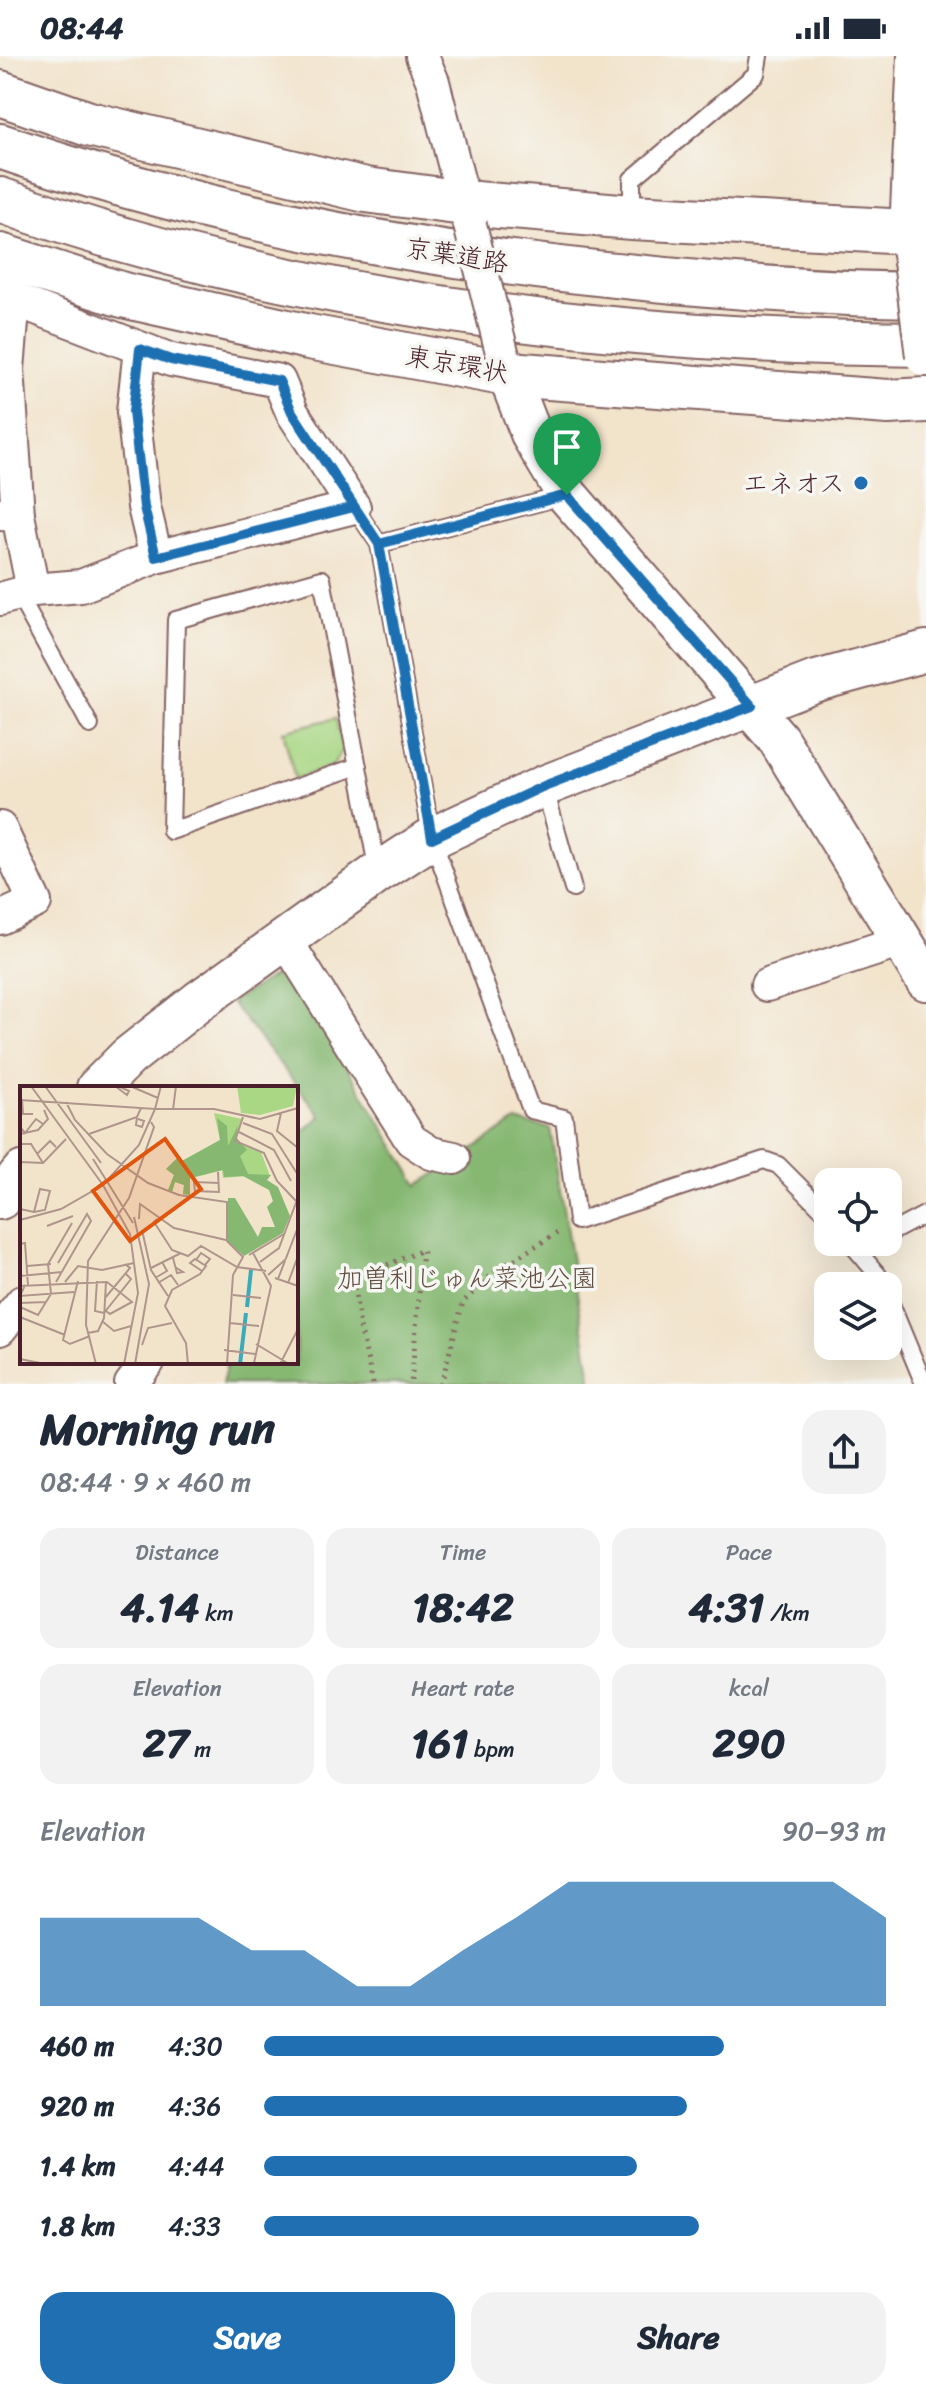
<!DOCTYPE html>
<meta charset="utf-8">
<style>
body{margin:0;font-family:Sriracha,"Klee One",sans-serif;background:#f2f2f3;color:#1f2937;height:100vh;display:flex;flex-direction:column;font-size:30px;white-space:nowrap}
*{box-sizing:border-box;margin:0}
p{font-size:26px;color:#747a83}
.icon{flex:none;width:44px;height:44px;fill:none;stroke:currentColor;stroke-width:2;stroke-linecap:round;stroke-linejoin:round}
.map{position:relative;height:1328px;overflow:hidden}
.sheet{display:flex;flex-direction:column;background:#fff;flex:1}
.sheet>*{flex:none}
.controls{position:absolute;left:814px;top:1112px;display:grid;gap:16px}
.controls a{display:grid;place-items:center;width:88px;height:88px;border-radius:16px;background:#fff;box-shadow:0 8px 32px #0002;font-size:40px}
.pin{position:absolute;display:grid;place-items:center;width:68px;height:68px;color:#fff;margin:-82px -34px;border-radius:50% 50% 50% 0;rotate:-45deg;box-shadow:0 0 8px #0007}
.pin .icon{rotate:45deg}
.round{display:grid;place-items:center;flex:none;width:84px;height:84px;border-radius:24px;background:#f2f2f3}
.headline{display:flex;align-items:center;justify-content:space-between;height:136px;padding:0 40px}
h1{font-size:44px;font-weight:800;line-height:60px}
.stats{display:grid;grid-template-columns:repeat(3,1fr);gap:12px;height:136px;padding:8px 40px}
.stats div{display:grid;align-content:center;border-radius:20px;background:#f2f2f3;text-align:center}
.stats b{font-size:40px;font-weight:800}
.stats small{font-size:22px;font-weight:400}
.stats p{font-size:22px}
.chart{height:224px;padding:16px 40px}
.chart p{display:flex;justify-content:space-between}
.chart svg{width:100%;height:144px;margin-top:8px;fill:#1f6fb2;opacity:.7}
.primary-button{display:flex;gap:16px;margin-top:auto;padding:16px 40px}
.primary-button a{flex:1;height:92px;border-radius:24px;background:#1f6fb2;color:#fff;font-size:32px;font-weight:800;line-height:92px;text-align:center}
.primary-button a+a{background:#f2f2f3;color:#1f2937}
ul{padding:0 40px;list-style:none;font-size:26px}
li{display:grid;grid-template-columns:128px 96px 1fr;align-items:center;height:60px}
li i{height:20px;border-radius:10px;background:#1f6fb2}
.status{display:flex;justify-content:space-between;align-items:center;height:56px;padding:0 40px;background:#fff;direction:ltr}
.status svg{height:22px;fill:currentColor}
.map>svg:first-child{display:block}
.green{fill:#a9d784;stroke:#7a7b58;stroke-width:2}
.forest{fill:#86b872;stroke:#686c4e;stroke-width:2}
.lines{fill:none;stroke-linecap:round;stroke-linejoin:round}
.service-casing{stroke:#856463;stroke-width:20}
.minor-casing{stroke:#856463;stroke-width:36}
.tertiary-casing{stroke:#856463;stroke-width:44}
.trunk-casing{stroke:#856463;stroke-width:48}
.motorway-casing{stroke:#856463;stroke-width:48}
.path{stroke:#856463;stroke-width:5;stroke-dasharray:2 6;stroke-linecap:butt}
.service{stroke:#fff;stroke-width:16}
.minor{stroke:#fff;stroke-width:32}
.tertiary{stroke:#fff;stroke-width:40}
.trunk{stroke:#fff;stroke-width:44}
.motorway{stroke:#fff;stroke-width:44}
.minor-bridge-casing{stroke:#856463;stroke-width:36;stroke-linecap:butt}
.tertiary-bridge-casing{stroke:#856463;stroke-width:44;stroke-linecap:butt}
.minor-bridge{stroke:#fff;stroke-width:32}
.tertiary-bridge{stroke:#fff;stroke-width:40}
.route-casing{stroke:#fff;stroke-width:16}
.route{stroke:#1f6fb2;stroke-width:10}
.poi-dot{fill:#1f6fb2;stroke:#f6f6f2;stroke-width:3}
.labels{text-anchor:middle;stroke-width:7;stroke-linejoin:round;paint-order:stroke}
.street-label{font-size:26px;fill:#4a1f2b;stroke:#f6f6f2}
.poi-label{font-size:26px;fill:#4a1f2b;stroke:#f6f6f2;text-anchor:end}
.park-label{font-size:26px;fill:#624d41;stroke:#f6f6f2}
.inset-river{fill:none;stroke:#3cabb9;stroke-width:4}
.inset-road{fill:none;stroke:#af958b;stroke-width:2}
.view{fill:#e0560e;fill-opacity:0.15;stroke:#e0560e;stroke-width:4}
.inset-edge{fill:none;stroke:#4a1f2b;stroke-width:4}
</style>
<div class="status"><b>08:44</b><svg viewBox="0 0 49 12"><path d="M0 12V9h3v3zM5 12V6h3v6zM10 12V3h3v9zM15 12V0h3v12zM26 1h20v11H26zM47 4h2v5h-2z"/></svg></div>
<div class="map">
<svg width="926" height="1328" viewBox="0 0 926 1328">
<rect width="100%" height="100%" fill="#f6f6f2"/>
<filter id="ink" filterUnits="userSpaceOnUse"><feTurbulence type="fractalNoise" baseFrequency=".0125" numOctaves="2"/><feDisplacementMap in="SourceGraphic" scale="16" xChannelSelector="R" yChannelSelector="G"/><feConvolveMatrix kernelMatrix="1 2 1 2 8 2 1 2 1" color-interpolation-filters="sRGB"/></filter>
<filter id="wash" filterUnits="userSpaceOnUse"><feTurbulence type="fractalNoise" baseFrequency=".006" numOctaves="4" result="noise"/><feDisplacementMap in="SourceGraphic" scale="32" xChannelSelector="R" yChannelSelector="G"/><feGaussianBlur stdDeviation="1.8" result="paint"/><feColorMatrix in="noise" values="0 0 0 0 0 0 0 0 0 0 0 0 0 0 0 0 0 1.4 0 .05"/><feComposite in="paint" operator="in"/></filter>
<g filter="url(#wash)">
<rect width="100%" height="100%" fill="#f2e3cb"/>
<path class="green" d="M336,662L342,693L333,710L295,723L283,675Z"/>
<path class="forest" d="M287,912L418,1129L516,1065L550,1072L592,1328H222L227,1306H296V1082L321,1060L231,946Z"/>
</g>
<g filter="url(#ink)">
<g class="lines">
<g class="service-casing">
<g id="service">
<path d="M632,161V123L756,18L759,0"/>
<path d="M354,451L379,488L432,782L531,1054L564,1062L577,1165L764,1104L778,1109L828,1159"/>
<path d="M379,488L567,439"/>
<path d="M19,540L90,669"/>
<path d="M358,710L171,775L176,564L322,523L378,816"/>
<path d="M544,730L573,833"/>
<path d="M888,1178L926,1158"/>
<path d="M850,1186L878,1219L883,1230"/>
<path d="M888,1241L924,1328"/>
</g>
</g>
<g class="minor-casing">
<g id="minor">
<path d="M422,0L433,26L469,166"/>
<path d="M0,238L171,304L279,325L292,356L354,451L156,501L81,530L33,534L0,543"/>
<path d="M14,243L8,313L18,459"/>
<path d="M140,293L133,356L144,451L156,501"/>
<path d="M0,458L18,459L33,534"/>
<path d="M0,772L35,846L0,862"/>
<path d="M285,883L411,1084L431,1097L454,1102"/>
<path d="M767,929L902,885"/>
<path d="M0,1273L22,1246"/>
<path d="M131,1328L148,1306"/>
</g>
</g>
<g class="tertiary-casing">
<g id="tertiary">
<path d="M914,205L910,177L918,0"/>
<path d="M508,318L532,380L567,439L778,683L926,924"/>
<path d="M97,1032L128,1001L199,945L378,817L432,782L544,730L813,626L926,595"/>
<path d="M0,1143L22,1116"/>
</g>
</g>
<g class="trunk-casing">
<g id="trunk">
<path d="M0,37L89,68L366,134L464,147L632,161L926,177"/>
<path d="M0,200L123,239L309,281L508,318L888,346L926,344"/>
</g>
</g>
<g class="motorway-casing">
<g id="motorway">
<path d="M0,90C205,161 419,200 635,221C732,231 829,238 926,239"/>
<path d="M0,144C294,249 615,286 926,288"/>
</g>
</g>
<g class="path">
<path d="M373,1328L360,1271L353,1223L423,1194L411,1328"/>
<path d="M441,1328L463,1246L498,1213L559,1176"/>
</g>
<use href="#service" class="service"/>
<use href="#minor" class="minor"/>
<use href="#tertiary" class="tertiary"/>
<use href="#trunk" class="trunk"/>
<use href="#motorway" class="motorway"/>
<g class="minor-bridge-casing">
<path id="minor-bridge" d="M470,169L503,300"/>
</g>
<g class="tertiary-bridge-casing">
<path id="tertiary-bridge" d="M914,205L926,300"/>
</g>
<use href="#minor-bridge" class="minor-bridge"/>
<use href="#tertiary-bridge" class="tertiary-bridge"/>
</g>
</g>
<g class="lines" filter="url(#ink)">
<g class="route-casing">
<path id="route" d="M567,439L379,488L354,451L156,501L144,451L133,356L140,293L171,304L279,325L292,356L379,488L432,782L544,730L752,650L567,439"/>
</g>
<use href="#route" class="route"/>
</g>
<circle class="poi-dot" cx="861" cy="427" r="8"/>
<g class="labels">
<g class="street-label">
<text transform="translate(457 199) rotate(9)" y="9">京葉道路</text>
<text transform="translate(457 308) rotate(10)" y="9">東京環状</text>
</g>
<g class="poi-label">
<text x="845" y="436">エネオス</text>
</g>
<g class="park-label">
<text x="467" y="1231">加曽利じゅん菜池公園</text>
</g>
</g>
<g transform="translate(20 1030)">
<rect width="278" height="278" fill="#f2e3cb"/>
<path d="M217,0H277L273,20L240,29L221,27ZM194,27L222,33L215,56L241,66L250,90L241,98L227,90L203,92L202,84L169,93L170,109L163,108L164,99L155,96L152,106L148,104L154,89L146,83L159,71L162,75L200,54Z" fill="#a9d784"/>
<path d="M197,32L207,40L208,60L218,39L216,51L227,64L220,70L228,88L251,89L247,94L258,101L270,130L263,147L224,170L208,156V112H215L238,151L242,141H255L247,121L253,115L249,104L223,90L204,91L203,84L170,92V109L163,108L164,99L155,96L152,106L148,104L154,89L146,83L159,70L162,75L200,54Z" fill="#86b872"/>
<path class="inset-river" d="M227,221L231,184M220,278L226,227"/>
<path class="inset-road" d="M11,0L83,99L110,148L118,207L104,278M25,0L81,77M95,0L107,9L109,5L98,0M110,0L138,12M2,13L3,28H13M0,14L135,23L141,0M46,16L55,34L87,68L128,97L159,109L207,116V155L223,171L213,189L207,278M153,24L156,0M261,27L257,45L278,62M117,31L116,39L122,41L124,35L118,33M223,31L215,55L244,67L257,95L277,116M223,37L252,48L278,89M0,41L5,47L16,33L23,38M219,46L254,64L271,95M0,48L18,44L28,33L24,24M69,48L117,31L121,22M0,58H11L23,77M17,68L30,55L36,61M73,73L113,137M0,76L23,77L46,53M198,86L199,106L175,105L174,96L199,97M0,123L14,126L25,124L30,105L20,103L14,126M114,131L129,198L115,278M119,133L120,118L154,142L206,154M137,133L134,136L152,164L168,170L181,160L217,181L246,185M0,134L41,123L83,99L119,59L135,23H194L240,33L278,22M27,140L53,130M122,144L131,184L148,210M0,158L5,157L8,199M233,167L251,200L234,277M229,169L264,148M153,172L157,187L163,186L155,181M176,174L181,167L190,173L185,179M240,176L259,162L277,114M7,180L31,178M131,182L161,167M248,189L266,173M0,190L42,186M135,192L147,185L142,176M255,192L278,200M258,193L278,141M58,195L43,254L50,258L70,250M77,195L75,225L84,227M36,196L71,135L67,128L38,177M45,196L58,180L82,184L114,177M138,197L151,189L158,199M268,197L278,170M5,199L0,210L54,206M0,200L87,196L112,216L90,228L86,225M213,209L241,212M85,212L110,182L105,178M0,217L26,216M0,221L18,229L26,216L31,208L28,178L52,137M84,227L111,193L105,187M0,231L45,249M82,235L94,245L111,240M210,237L239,240M68,247L78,245L84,232L86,196M236,258L269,278M122,259L128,242L152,237M204,264L235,268M0,273L25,278M76,278L66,239L68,175L109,112L134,41L131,36M168,278L166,257L145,220L152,204L180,188L186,180L175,173L170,177L182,185M260,278L278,243"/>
<path class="view" d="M145,53L181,103L110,155L73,105Z"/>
<rect width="278" height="278" class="inset-edge"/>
</g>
</svg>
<div class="controls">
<a><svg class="icon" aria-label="locate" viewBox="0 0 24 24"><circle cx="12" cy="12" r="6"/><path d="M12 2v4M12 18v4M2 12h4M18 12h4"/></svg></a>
<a><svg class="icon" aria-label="layers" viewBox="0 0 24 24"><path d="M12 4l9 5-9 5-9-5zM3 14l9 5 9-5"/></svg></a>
</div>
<div class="pin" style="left:567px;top:439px;background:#1e9e55"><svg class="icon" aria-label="arrive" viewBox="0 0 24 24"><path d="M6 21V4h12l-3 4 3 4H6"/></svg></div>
</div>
<section class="sheet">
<div class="headline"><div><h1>Morning run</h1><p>08:44 · 9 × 460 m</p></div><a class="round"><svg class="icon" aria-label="share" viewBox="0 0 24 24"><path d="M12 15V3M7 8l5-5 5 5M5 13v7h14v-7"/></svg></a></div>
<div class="stats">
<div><p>Distance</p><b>4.14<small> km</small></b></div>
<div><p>Time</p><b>18:42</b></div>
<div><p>Pace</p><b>4:31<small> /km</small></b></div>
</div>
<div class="stats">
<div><p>Elevation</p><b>27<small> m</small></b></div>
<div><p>Heart rate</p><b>161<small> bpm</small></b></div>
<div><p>kcal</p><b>290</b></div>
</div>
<div class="chart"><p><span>Elevation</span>90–93 m</p>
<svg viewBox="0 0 160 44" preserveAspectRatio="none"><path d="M0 44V17L10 17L20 17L30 17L40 27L50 27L60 38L70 38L80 27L90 17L100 6L110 6L120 6L130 6L140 6L150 6L160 17V44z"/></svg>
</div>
<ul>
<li><b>460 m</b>4:30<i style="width:74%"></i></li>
<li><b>920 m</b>4:36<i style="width:68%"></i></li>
<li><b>1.4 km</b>4:44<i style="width:60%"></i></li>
<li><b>1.8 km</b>4:33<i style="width:70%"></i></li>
</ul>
<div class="primary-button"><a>Save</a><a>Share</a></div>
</section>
